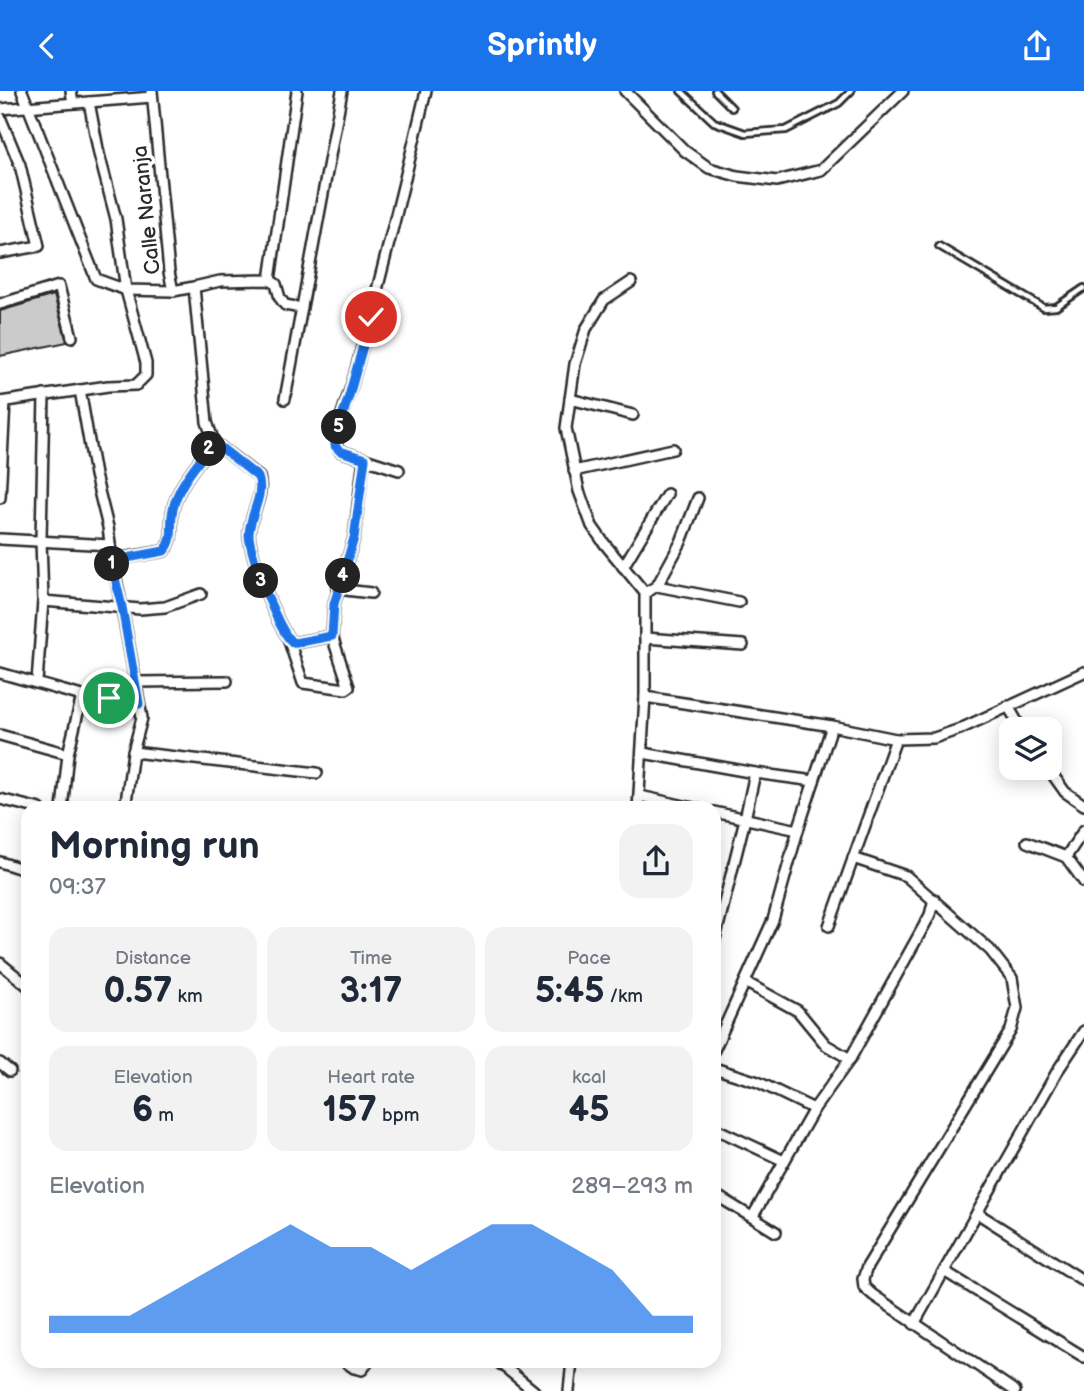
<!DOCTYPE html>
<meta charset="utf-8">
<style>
body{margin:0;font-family:"Balsamiq Sans",sans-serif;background:#f2f2f3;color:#1f2937;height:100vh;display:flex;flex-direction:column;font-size:26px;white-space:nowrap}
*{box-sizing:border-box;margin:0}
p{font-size:23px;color:#747a83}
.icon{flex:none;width:38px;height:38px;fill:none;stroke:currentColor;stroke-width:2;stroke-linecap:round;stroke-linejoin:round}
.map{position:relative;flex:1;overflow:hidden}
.details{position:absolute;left:21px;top:710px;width:700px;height:567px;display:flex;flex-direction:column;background:#fff;border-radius:21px;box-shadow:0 4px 18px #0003}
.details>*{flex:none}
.buttons{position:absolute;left:999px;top:626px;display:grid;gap:14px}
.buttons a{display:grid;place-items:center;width:63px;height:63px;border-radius:14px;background:#fff;box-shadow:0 4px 18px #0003;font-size:35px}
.pin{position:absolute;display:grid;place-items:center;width:60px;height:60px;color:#fff;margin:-30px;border:4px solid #fff;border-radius:50%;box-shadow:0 2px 7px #0007}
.km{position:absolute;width:35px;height:35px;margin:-18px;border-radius:50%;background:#222;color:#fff;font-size:19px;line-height:35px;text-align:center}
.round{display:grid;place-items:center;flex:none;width:74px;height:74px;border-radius:21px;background:#f2f2f3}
.head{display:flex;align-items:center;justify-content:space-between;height:119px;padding:0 28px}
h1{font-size:38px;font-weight:600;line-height:52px}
.figures{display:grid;grid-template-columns:repeat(3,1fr);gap:10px;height:119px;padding:7px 28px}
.figures div{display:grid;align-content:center;border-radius:18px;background:#f2f2f3;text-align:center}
.figures b{font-size:35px;font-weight:600}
.figures small{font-size:19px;font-weight:400}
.figures p{font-size:19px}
.chart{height:196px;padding:14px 28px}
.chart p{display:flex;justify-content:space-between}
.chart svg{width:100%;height:126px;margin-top:7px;fill:#1a73e8;opacity:.7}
header{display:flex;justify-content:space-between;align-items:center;height:91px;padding:0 28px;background:#1a73e8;color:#fff;font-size:32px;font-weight:600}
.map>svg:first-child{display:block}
.building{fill:#cbcbcb;stroke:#2b2b2b;stroke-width:2}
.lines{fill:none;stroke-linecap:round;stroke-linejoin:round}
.service-casing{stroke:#2b2b2b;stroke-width:10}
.minor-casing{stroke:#2b2b2b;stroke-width:14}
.service{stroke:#fff;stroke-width:4.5}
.minor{stroke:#fff;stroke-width:9}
.route-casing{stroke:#fff;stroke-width:14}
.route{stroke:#1a73e8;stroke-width:9}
.labels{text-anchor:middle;stroke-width:7;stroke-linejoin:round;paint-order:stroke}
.street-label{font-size:21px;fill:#2b2b2b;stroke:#fff}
</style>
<header><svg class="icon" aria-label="back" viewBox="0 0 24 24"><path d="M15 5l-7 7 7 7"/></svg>Sprintly<svg class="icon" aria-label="share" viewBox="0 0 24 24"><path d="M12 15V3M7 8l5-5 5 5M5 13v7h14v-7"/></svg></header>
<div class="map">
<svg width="1084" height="1300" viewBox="0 0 1084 1300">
<rect width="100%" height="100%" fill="#fff"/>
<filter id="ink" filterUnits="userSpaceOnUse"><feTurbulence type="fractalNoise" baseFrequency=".0143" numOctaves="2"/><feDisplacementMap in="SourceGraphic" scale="14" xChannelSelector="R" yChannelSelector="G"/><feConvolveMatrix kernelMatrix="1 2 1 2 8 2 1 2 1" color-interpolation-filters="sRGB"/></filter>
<g filter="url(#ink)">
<path class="building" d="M54,204L67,251L0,265V220Z"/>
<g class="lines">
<g class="service-casing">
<g id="service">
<path d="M681,0L714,31L745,42L786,39L839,12L851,0"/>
<path d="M715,0L732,17"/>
<path d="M939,155L1044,217L1056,216L1084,197"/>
</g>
</g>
<g class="minor-casing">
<g id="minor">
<path d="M22,0L96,188L126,199L173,200"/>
<path d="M71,0L73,12"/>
<path d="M152,0L169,181L173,200L194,196L207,331L214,351L259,386C265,405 249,424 249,444C249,460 280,547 294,552L332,545"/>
<path d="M625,0L685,60L709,77L737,85L777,90L821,79L903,0"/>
<path d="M0,18L152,6"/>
<path d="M0,26L20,74L39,155L0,162"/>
<path d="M270,189L297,0"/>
<path d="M631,191L604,209L586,238L575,273L566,337L579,400L592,435L604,452L645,502V606L638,718"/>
<path d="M194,196L220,190L270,189L276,193L280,207L285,214L301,217"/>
<path d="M0,213L59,195L72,246"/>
<path d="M80,299L95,384L108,436L112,469L122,517L142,627L133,661L125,718"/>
<path d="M44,304L41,449L43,510L140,518L165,516L201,503"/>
<path d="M285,308L342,0"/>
<path d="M570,308L633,324"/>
<path d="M0,311L108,295L136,294L146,284V272L126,199L116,128L99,63L89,11"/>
<path d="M399,379L340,360C329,348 349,306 353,290C379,194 403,97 426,0"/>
<path d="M574,380L673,358"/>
<path d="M0,407L5,311"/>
<path d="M0,448L110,454"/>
<path d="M112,469L164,460C176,448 169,433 173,418C178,393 199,371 214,351"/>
<path d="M623,476L667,403"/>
<path d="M657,495L681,451L698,407"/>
<path d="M337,498L371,502"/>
<path d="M645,502L657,495L739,511"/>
<path d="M645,547L743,554"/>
<path d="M289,550L303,592L346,598L349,596L332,545L334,513L354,447L364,368"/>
<path d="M0,582L82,605L109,607L139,613"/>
<path d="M37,591L43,510"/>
<path d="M135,591L227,590"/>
<path d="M645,606L832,635L896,648L934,647L960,638L1084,581"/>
<path d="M1008,615L1022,639"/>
<path d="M0,644L68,663"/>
<path d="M133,661L317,682"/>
<path d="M643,662L755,682L814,690"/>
<path d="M1048,677L1065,701L1084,714"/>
<path d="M640,705L698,718"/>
<path d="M0,708L40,718"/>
<path d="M62,718L68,663L82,605"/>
<path d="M714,721L798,739"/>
<path d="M1027,751L1066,766L1084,791"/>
<path d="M1066,766L1084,739"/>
<path d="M853,767L906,785L990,859L1012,887L1017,917L1011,939L867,1176L863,1188L864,1196L873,1204L1015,1300"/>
<path d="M0,771L28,780"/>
<path d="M829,835L896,648"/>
<path d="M714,852L745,728L755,682"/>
<path d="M0,872L28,895"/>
<path d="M745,891L798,920L826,954L850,968"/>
<path d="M714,959L773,829L798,739L832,635"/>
<path d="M0,972L10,980"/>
<path d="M714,977L758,991L814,1018"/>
<path d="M714,1037L784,1070"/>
<path d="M714,1103L776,1141"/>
<path d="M977,1122L1084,1190"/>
<path d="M753,1125L814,1018L850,968L930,824L934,808"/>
<path d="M944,1180L1084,1266"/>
<path d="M914,1233L1058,979L1084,940"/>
<path d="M344,1270L354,1277L362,1279L369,1270"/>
<path d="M497,1270L534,1300"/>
<path d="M569,1300L572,1270"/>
</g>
</g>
<use href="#service" class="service"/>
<use href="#minor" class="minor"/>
</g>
</g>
<g class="lines" filter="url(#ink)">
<g class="route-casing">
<path id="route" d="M109,607L139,613L122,516L111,470L164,460C176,448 169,433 173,418C178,393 199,371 214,351L258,386C265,405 249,424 249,444C249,460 280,547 294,552L332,545L334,513L354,447L365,368L340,360L335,355V347L349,305L371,226"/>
</g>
<use href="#route" class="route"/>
</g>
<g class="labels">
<g class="street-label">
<text transform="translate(146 119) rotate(-96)" y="7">Calle Naranja</text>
</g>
</g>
</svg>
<div class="buttons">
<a><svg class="icon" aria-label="layers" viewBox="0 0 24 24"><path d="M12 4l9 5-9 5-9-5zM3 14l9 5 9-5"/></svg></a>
</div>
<div class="pin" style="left:109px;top:607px;background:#1e9e55"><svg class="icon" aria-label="arrive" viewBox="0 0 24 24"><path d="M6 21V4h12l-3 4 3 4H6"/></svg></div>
<div class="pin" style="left:371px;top:226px;background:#d93025"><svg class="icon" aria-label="check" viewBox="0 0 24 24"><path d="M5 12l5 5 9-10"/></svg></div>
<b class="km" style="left:112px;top:473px">1</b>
<b class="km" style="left:209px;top:358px">2</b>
<b class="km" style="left:261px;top:490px">3</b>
<b class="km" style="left:343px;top:485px">4</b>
<b class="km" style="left:339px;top:336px">5</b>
<section class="details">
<div class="head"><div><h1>Morning run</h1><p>09:37</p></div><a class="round"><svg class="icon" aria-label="share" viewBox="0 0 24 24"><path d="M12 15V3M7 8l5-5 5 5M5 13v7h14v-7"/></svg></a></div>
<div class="figures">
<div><p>Distance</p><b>0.57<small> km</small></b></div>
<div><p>Time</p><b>3:17</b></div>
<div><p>Pace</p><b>5:45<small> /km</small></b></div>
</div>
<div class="figures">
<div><p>Elevation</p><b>6<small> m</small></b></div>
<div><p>Heart rate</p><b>157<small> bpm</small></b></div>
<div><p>kcal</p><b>45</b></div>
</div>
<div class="chart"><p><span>Elevation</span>289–293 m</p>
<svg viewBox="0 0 160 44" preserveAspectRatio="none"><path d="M0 44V38L10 38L20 38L30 30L40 22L50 14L60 6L70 14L80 14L90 22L100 14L110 6L120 6L130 14L140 22L150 38L160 38V44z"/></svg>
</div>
</section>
</div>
